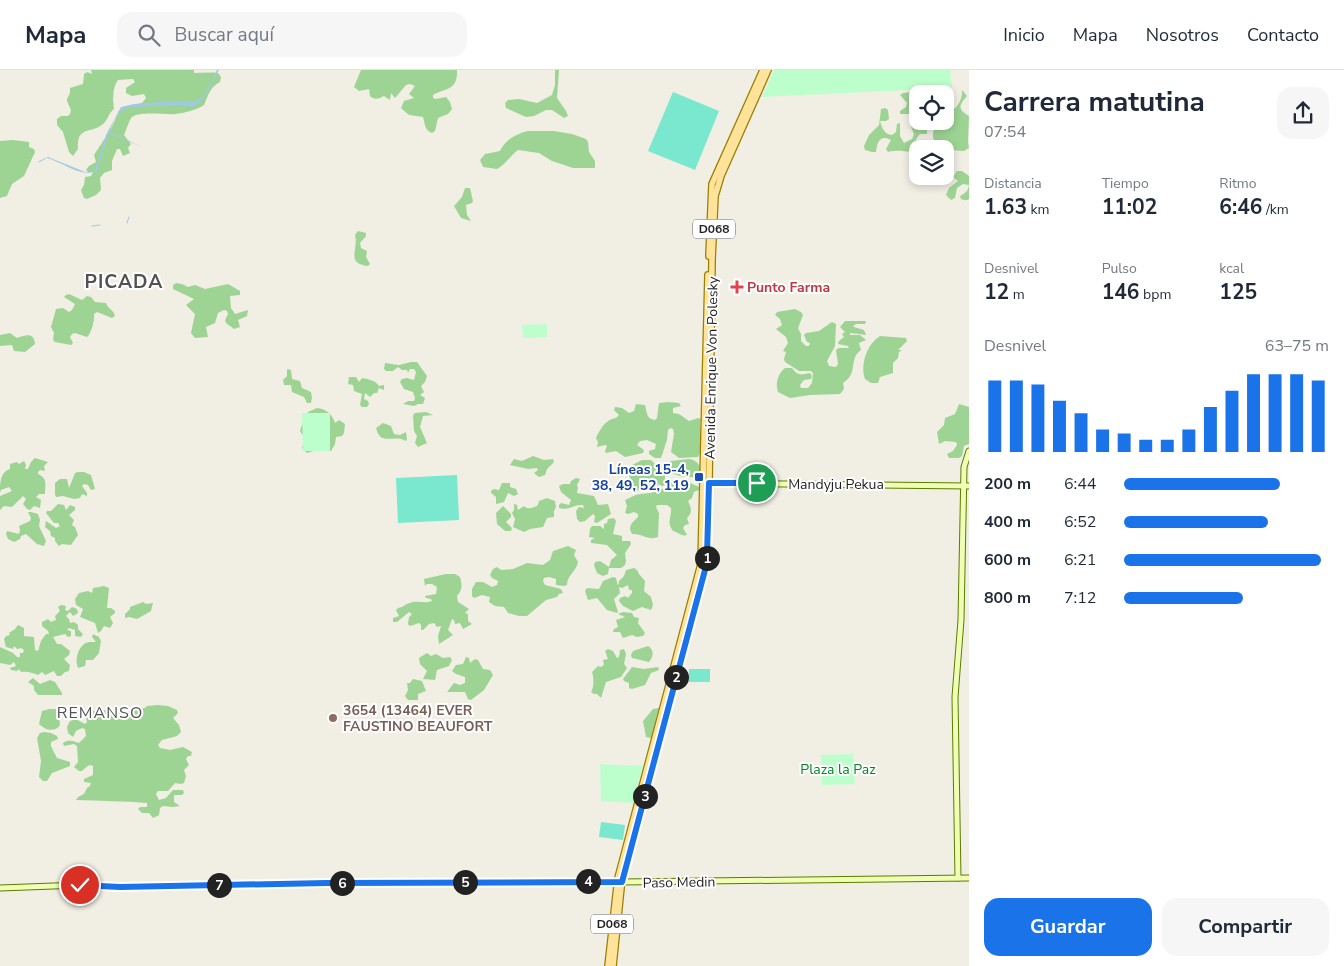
<!DOCTYPE html>
<html lang="es">
<meta charset="utf-8">
<style>
body{margin:0;font-family:"Nunito Sans",sans-serif;background:#f6f6f7;color:#1f2937;height:100vh;display:flex;flex-direction:column;font-size:19px;white-space:nowrap}
*{box-sizing:border-box;margin:0}
p{font-size:16px;color:#747a83}
.icon{flex:none;width:28px;height:28px;fill:none;stroke:currentColor;stroke-width:2;stroke-linecap:round;stroke-linejoin:round}
.map{position:relative;flex:1;overflow:hidden}
.details{display:flex;flex-direction:column;background:#fff;width:375px}
.details>*{flex:none}
.buttons{position:absolute;left:909px;top:15px;display:grid;gap:10px}
.buttons a{display:grid;place-items:center;width:45px;height:45px;border-radius:10px;background:#fff;box-shadow:0 2px 8px #0003;font-size:25px}
.pin{position:absolute;display:grid;place-items:center;width:42px;height:42px;color:#fff;margin:-21px;border:2px solid #fff;border-radius:50%;box-shadow:0 1px 5px #0007}
.km{position:absolute;width:25px;height:25px;margin:-12px;border-radius:50%;background:#222;color:#fff;font-size:14px;line-height:25px;text-align:center}
.round{display:grid;place-items:center;flex:none;width:52px;height:52px;border-radius:15px;background:#f6f6f7}
.overview{display:flex;align-items:center;justify-content:space-between;height:85px;padding:0 15px}
h1{font-size:28px;font-weight:700;line-height:38px}
.figures{display:grid;grid-template-columns:repeat(3,1fr);gap:8px;height:85px;padding:5px 15px}
.figures div{display:grid;align-content:center}
.figures b{font-size:21px;font-weight:700}
.figures small{font-size:14px;font-weight:400}
.figures p{font-size:14px}
.chart{height:140px;padding:10px 15px}
.chart p{display:flex;justify-content:space-between}
.chart svg{width:100%;height:90px;margin-top:5px;stroke:#1a73e8;stroke-width:6}
.cta{display:flex;gap:10px;margin-top:auto;padding:10px 15px}
.cta a{flex:1;height:58px;border-radius:15px;background:#1a73e8;color:#fff;font-size:20px;font-weight:700;line-height:58px;text-align:center}
.cta a+a{background:#f6f6f7;color:#1f2937}
ul{padding:0 15px;list-style:none;font-size:16px}
li{display:grid;grid-template-columns:80px 60px 1fr;align-items:center;height:38px}
li i{height:12px;border-radius:6px;background:#1a73e8}
header{display:flex;align-items:center;gap:30px;box-sizing:border-box;height:70px;padding:0 25px;background:#fff;border-bottom:1px solid #e0e1e3}
header strong{font-size:24px}
nav{display:flex;gap:28px;margin-inline-start:auto;font-size:18px}
.search{width:350px;height:45px;background:#f6f6f7;display:flex;align-items:center;gap:12px;box-sizing:border-box;padding:0 18px;border-radius:15px;color:#747a83;font-size:19px}
main{display:flex;flex:1;min-height:0}
.map>svg:first-child{display:block}
.forest{fill:#9dd494}
.park{fill:#bdffcc}
.pitch{fill:#7ae8cf}
.water{fill:#a0c9e3}
.lines{fill:none;stroke-linecap:round;stroke-linejoin:round}
.stream{stroke:#a0c9e3;stroke-width:1}
.secondary-casing{stroke:#5b7c00;stroke-width:7}
.primary-casing{stroke:#9a7f00;stroke-width:8}
.secondary{stroke:#efffb4;stroke-width:5}
.primary{stroke:#ffe39b;stroke-width:5.5}
.route-casing{stroke:#fff;stroke-width:10}
.route{stroke:#1a73e8;stroke-width:6}
.health-dot{fill:#e0444e;stroke:#fff;stroke-width:2}
.transit-dot{fill:#1a4fb4;stroke:#fff;stroke-width:2}
.education-dot{fill:#8d6e63;stroke:#fff;stroke-width:2}
.labels{text-anchor:middle;stroke-width:4;stroke-linejoin:round;paint-order:stroke}
.shield{fill:#fff;stroke:#626262;stroke-width:1}
.shield-label{font-size:12px;font-weight:bold;fill:#1f1f1f}
.health-label{font-size:14px;font-weight:bold;fill:#be3a42;stroke:#fff;text-anchor:start}
.street-label{font-size:14px;fill:#1f1f1f;stroke:#fff}
.transit-label{font-size:14px;font-weight:bold;fill:#164399;stroke:#fff;text-anchor:end}
.education-label{font-size:14px;font-weight:bold;fill:#785e54;stroke:#fff;text-anchor:start}
.park-label{font-size:14px;fill:#008921;stroke:#fff}
.quarter-label{font-size:16px;letter-spacing:1px;fill:#525252;stroke:#fff}
.district-label{font-size:19px;font-weight:bold;letter-spacing:1px;fill:#525252;stroke:#fff}
</style>
<header>
<strong>Mapa</strong>
<div class="search"><svg class="icon" aria-label="search" viewBox="0 0 24 24"><circle cx="10" cy="10" r="6"/><path d="M15 15l6 6"/></svg>Buscar aquí</div>
<nav><a>Inicio</a><a>Mapa</a><a>Nosotros</a><a>Contacto</a></nav>
</header>
<main>
<div class="map">
<svg width="969" height="896" viewBox="0 0 969 896">
<rect width="100%" height="100%" fill="#f1eee4"/>
<g class="forest">
<path d="M91,0H194V3C202,3 209,2 218,3L221,7L220,12C210,17 208,26 204,35C197,40 184,43 175,44C165,45 141,41 132,47C129,50 126,61 124,65L131,74L128,78L130,83L123,86L120,79H117L112,91V100L104,103L100,108L101,120L96,125L87,129L84,128L81,120L84,115L85,107L91,106L93,102H88L86,100L89,96L96,92L94,85L111,59L119,41L125,37L142,33L146,28L144,24L132,26L126,23V18L135,12L133,9L118,10C112,18 113,30 114,39C108,44 109,47 105,52C94,65 76,54 78,79L73,86L69,82L63,62L57,55V49L61,46H68C75,40 67,36 67,29L70,23V18L83,14L84,4L87,2L92,4Z"/>
<path d="M361,0H457C458,21 445,18 433,25V28L436,29L446,27L450,32L452,39L448,44L438,48L435,61L432,63C424,60 425,53 423,47L409,45L401,38L404,31L414,28L409,24L415,16L410,14L406,15L395,28L391,23L390,30L384,26C379,29 374,30 370,26L369,19L359,21L354,17Z"/>
<path d="M555,0H559L557,28L566,41L568,46L564,48L552,40H546L534,46L526,47L506,38L505,33L508,30L519,29L537,33L552,25L555,15Z"/>
<path d="M962,20L967,26C959,35 957,39 969,46L968,72L969,78L964,81C944,80 923,75 938,51H945V45C955,41 963,31 962,20Z"/>
<path d="M911,22L917,24L918,51L915,56L927,60V64H920L916,69L923,79H918L917,81C906,83 901,79 888,82L886,79L891,70C880,64 877,72 876,82H872L865,80L864,76L869,65L879,55L881,39L885,38L888,40L889,49L886,51H880C882,58 884,64 892,65L896,62L897,54L900,53V66L904,73L912,69L914,64L911,57L915,52L913,45L911,44H900V41L906,37L907,33L900,25L903,23Z"/>
<path d="M528,61H554L572,64L586,69L588,72L589,82L595,91V98H573L552,91L539,83L518,80C510,86 506,94 497,99L483,97L480,90L485,84L500,81C506,69 516,64 528,61Z"/>
<path d="M13,70L29,72V77L34,79L35,82L24,106L12,114L7,126L0,128V71Z"/>
<path d="M957,101H962L969,106V129C966,131 964,130 961,129L960,126C965,123 968,122 969,115L963,114L957,118L955,128L951,130L946,125L949,118L958,111L953,107Z"/>
<path d="M465,118H470L473,131L472,133L466,135L467,145L471,151L461,148L454,136L462,127Z"/>
<path d="M358,161L366,163V166L360,173L361,178L367,181L366,187L370,194L368,196C345,194 359,178 355,165Z"/>
<path d="M176,213L182,214L188,217L195,215L205,219L228,214L240,221V225L230,226L231,238L235,244L248,240L247,246L238,250L240,257L234,259L226,253L225,250L228,244L227,241L224,240L218,243L215,253L206,257L208,267L195,268L191,263L195,244L186,235L194,229L173,219V215Z"/>
<path d="M69,224L82,230L87,226L91,227L95,232L106,233C108,239 114,240 115,246L112,248L97,242L94,244C95,250 91,264 87,267L75,263L72,264L70,267L73,273L71,275L55,272L53,270L54,263L51,257L56,239L63,238L69,242L72,240L75,234L64,227L66,225Z"/>
<path d="M795,239L801,242L803,245L798,258L801,264V271L806,276H809L810,273L807,272L804,265L806,263L819,261L832,252L836,254L835,276L827,291L829,296L836,297L838,294L836,280L839,278H849L848,276L838,274L839,271L844,267L842,264L845,262L840,257L845,251H866L865,254H856L853,256L854,257L864,260L866,265L850,263V265H860L866,270L859,273L861,280C848,289 859,303 843,313L844,319L840,324L810,325L790,328L778,322C775,314 778,303 785,298H792C798,306 801,305 810,303L812,306L811,309L804,310L800,315L801,318H808L812,313L813,303L811,301H799L785,292L784,289L786,282L783,281L788,273L786,267L776,259L782,255L780,249L775,245L777,242Z"/>
<path d="M10,263L17,268C24,266 34,261 35,274L25,282L14,281L12,275L0,276V265Z"/>
<path d="M880,266L906,268L907,271L898,280H902L899,282L898,288L893,293V303L880,307L878,313H871L865,309C860,294 867,274 880,266Z"/>
<path d="M411,292H417L427,306L425,312L421,316L424,322L420,325L425,328L423,334H418L414,336L403,334L408,331H414L415,328L413,322L404,319L400,312L402,309L407,308L414,310L416,302L414,299H410L408,303L407,300H402L398,297L393,301H386L384,299L385,293L399,295Z"/>
<path d="M287,299L291,300L292,309L300,311L302,318L311,322L312,328L311,333H307L304,327L292,322L291,315H284L283,310L287,306Z"/>
<path d="M349,307H356L359,312L362,308C368,309 375,310 379,316L384,315V320L379,318L377,323H374L370,327L365,323L364,329L368,331L369,334L367,337H362L360,335L362,324L354,321L353,315L348,314Z"/>
<path d="M668,332L679,333L681,336L673,338V343L679,344L689,351L698,348L701,349L700,355L702,369L700,371L701,381L698,387L679,388L671,382L674,364L673,359L670,358L668,360L667,370L661,388H655L649,384V381L655,379L656,374L647,370L640,371L637,375L644,380L643,383L625,387L616,381L606,383L605,381L607,376L605,375L597,377L598,372L596,368C600,359 606,349 616,348L619,345L614,340L615,337L622,338L629,343L634,341L636,334L645,335C647,342 646,349 655,350L657,348L659,333Z"/>
<path d="M959,334L969,337V374L964,376L962,386L959,388H949L947,384L953,381L957,375L956,372L945,371L939,374L937,362L944,355L945,348L955,344Z"/>
<path d="M317,338C326,339 332,344 335,353L339,350L345,354L344,363L342,366L336,367L335,374L331,381L317,380L307,383L302,378L303,375L306,374V370L300,361L304,348L308,342Z"/>
<path d="M426,342L433,345L423,346L420,357L427,373L418,377L415,373L417,366L414,361L413,345L415,343Z"/>
<path d="M383,353L391,356L394,364L400,365L406,362L407,370L406,371C396,365 384,373 379,365C377,363 377,360 376,358Z"/>
<path d="M533,386L544,390L553,389L554,392L547,399L545,405L539,407L534,403L538,400L537,398L528,399L510,395L514,389L522,391Z"/>
<path d="M35,388L48,392L44,396L45,401L40,400L38,402V404C48,408 45,416 45,424H39L36,427L41,430L40,438L34,436L30,440L27,439L23,434L26,429L23,426L12,437L4,436L0,440V426L12,421L9,417L1,420L0,423C0,414 0,402 10,399V394L17,392L19,394L24,391L26,395L25,399H28L31,392Z"/>
<path d="M689,389C699,390 702,399 701,408L680,406L669,402L667,394L671,391Z"/>
<path d="M642,390H651L657,396L662,393L665,394V415L662,416L658,414L657,419L654,420L646,417L641,418L636,422L627,420V417L630,409L629,403L632,395Z"/>
<path d="M78,402H84L91,405L95,419L91,420L88,415L84,414L82,416L87,423V426L82,424L80,428L74,429L63,426L56,427L55,424V413L60,409H67L69,418L75,403Z"/>
<path d="M576,408L580,409L577,415L578,418L577,423L594,426L598,435L608,434L611,444L597,453L594,452L595,446L593,444L585,451L580,452L577,449L576,441L579,437L584,438L583,435C574,434 568,441 559,438V435L561,433L569,435L571,430L561,422L559,416L563,414H570L571,411Z"/>
<path d="M672,412L683,416L690,413L699,417V420L694,422L692,428L688,431C691,437 693,443 687,448L689,454L685,455L683,458L687,465C682,467 678,462 673,461C666,452 672,447 671,438L667,435H657L656,437L659,443L658,467C648,471 642,463 632,464C627,456 633,452 638,447V444L634,442L628,444L625,443L627,436L625,430C630,428 636,424 641,424C653,423 663,421 672,412Z"/>
<path d="M502,413H510V417L516,419L518,424L514,426L508,423L504,432L496,434V427L491,423V421L494,419L499,420Z"/>
<path d="M547,428L555,431L556,437L554,441V447L547,448L543,457L530,459L524,462L513,457L515,449L512,443L514,440V434L517,435L518,440L524,436C527,440 534,438 538,435L539,431Z"/>
<path d="M58,434L64,435L66,440L70,435L75,437V440L69,445L74,450L72,455L75,457L78,465L71,475L62,474L59,476L55,471V468L51,466L50,461L45,457L46,451L56,458L60,456L58,453H54L46,443L47,441H51Z"/>
<path d="M503,436L511,444V447L506,452L512,458L511,461H505L497,454L496,443Z"/>
<path d="M28,442H31L38,444L40,450L39,456L46,471L44,476L37,474L26,464L21,466L20,469L14,472L8,469L6,464L7,461L19,464L20,460L19,456L30,451L31,448Z"/>
<path d="M614,448L616,451L613,464L622,466V471H630L631,474L625,483L626,491L625,495L621,498H609L608,504L603,506L597,503L594,495L595,492L600,491L609,497L611,490L617,485L607,475L591,473V470L595,468L589,467L590,459L592,456H600L604,459V454L607,453L608,449Z"/>
<path d="M568,476L576,480L574,485L578,492C576,502 567,505 567,515L564,516L556,515V509L549,507L544,508L543,511L545,515L561,519L563,523L559,524L557,527L546,530L527,546H519L508,543L504,537L495,536L489,532L490,527L482,525L474,528L472,526V519L476,512H483L492,517L497,515L498,511L492,508L490,505L493,499L497,497L501,500L513,499L527,493L543,495L550,490L553,481Z"/>
<path d="M634,498L637,500L639,504L645,511L644,521L651,527L653,535L651,540L642,537L633,541L623,536L619,531L620,528L625,526L628,528L632,523V520H629L628,515L622,518L619,517L620,523L614,529L618,542L617,543L607,540L597,528L588,530L585,521L587,518L599,519L603,511L613,507L616,508L618,516L619,511L624,506L626,500Z"/>
<path d="M446,504H455L460,507C462,515 463,519 457,526L458,532L469,539L465,543L468,544V551L472,554L463,559L460,553L455,554L454,550L452,549L448,560L453,565L439,574L438,566L441,556L437,557L434,553L429,554L423,560H421V555L419,553L410,556L408,554L409,547L412,544L409,542L397,552H393V548L399,546L396,540L398,538C404,537 405,534 410,533C418,530 424,534 432,531L431,529L426,528L425,526L436,524L437,517L432,514H427L425,516L424,509Z"/>
<path d="M104,516L109,518L107,538H111L115,541V543L110,547L113,553L110,558L104,556L101,561L98,563L95,553L80,547L83,539L76,535L75,529L79,523L88,521L92,523L93,518Z"/>
<path d="M143,532L146,534L153,533L151,541L137,549L129,547L125,548V544L130,539V537Z"/>
<path d="M61,535L66,536L65,540L68,541L72,537L77,539L78,543L73,546L70,542L66,546L69,549L70,553L74,552L78,555V559L83,564L81,567L75,566V560L69,558L67,560L71,561V566L68,567L65,564L53,567L57,574H61L70,581L69,585L64,589L70,595L69,601L65,602L61,606H57L54,601L45,605L42,602L38,605C34,603 25,601 21,602L19,599L17,601L11,600L10,598L16,596L14,592L10,595L0,593V577L13,583L17,587H20V583H23L24,580L21,578L17,579L14,576L13,579L6,577L4,569L6,566L10,565L9,563L15,559L18,555L24,558V566L34,567L35,580L38,581L41,571L46,564H49L48,561L42,556V552L48,549L51,552L56,550L55,546L60,541L58,537Z"/>
<path d="M623,542L632,543L634,547L639,548L638,553L645,563L643,566L637,567L632,565L623,568L620,562H613L614,559L618,557L616,550L625,547L618,544Z"/>
<path d="M93,564L99,567L101,571L99,583L93,590H86L85,596L78,598C75,591 77,580 83,575C86,571 92,572 96,572L92,567Z"/>
<path d="M648,576C654,580 654,586 649,592L632,588L631,585L633,581Z"/>
<path d="M608,579L613,581L617,588L619,587L620,580L624,579L626,584L624,594L627,598L621,607L606,612L601,628L597,624H594L591,622C594,618 594,607 592,602L598,596L601,597L604,595L603,590L608,589L605,581Z"/>
<path d="M427,583L431,586L436,584L443,588L450,587L452,590L449,596L437,600L435,610L423,609L427,601L420,594L419,588Z"/>
<path d="M466,587L469,588L470,593L475,589L478,590L483,599L490,600L493,605L484,620L471,630L468,629L465,622H447L454,613L460,615L465,613V607L456,604L452,601L456,595L463,594Z"/>
<path d="M632,597L644,599L658,597L659,600L651,603L645,615L632,619L629,618V613L624,611L623,609Z"/>
<path d="M33,608L40,614L50,610L55,612L62,623V625H38L34,620V616L28,612Z"/>
<path d="M413,609L422,611L426,621L418,624V630H408L405,626L408,620L407,613H410Z"/>
<path d="M158,635L168,636L177,640L178,643L173,648L179,655L181,662L177,666L162,670L158,675L160,678L170,680L183,677L192,682L191,686H188L186,689L189,695L184,700L186,706L184,713L181,714L175,713L168,721H158L156,724L159,730L166,728L173,720H183L184,723L182,725H174V732L180,736L173,737L163,736L160,738L159,745L153,748L149,743H142L138,739L140,737H147V733C124,731 100,731 76,730L78,727L84,724L87,718L90,716L91,713L84,712V709L93,705V696C88,694 87,697 82,701H79L74,697L78,692L77,676L74,674L64,676L63,673C68,669 74,671 79,673L86,666L85,659L82,658L76,661L73,667L68,663L67,657L70,651L76,649L85,654L87,652L86,648L76,646L71,641L73,638L76,637L90,641L145,638L147,636Z"/>
<path d="M659,638L656,648L655,664L651,668L646,667L643,651L653,639Z"/>
<path d="M49,639H66L68,642L59,645L60,655C55,663 45,660 39,654L42,641Z"/>
<path d="M44,662L51,663L57,666L58,669L51,672V676L57,688L70,692V696L52,703L47,711H43L39,707L41,691L37,668L40,663Z"/>
</g>
<g class="park">
<path d="M774,0H950L952,18L762,27Z"/>
<path d="M547,254V267L523,268L522,255Z"/>
<path d="M302,343H330V381H303Z"/>
<path d="M853,684L855,714L822,715L821,685Z"/>
<path d="M600,694L643,696L633,733L601,731Z"/>
</g>
<g class="pitch">
<path d="M673,22L719,41L695,100L648,81Z"/>
<path d="M457,405L459,450L398,453L396,408Z"/>
<rect x="689" y="599" width="21" height="13"/>
<path d="M601,752L625,755L623,770L599,767Z"/>
</g>
<path class="water" d="M217,0H219C210,14 207,28 193,37L182,35L132,37C119,38 113,51 110,62L144,78L109,63L97,101C81,108 62,92 47,88L38,93L20,132L39,91L48,87L85,102L94,101L98,93L106,65L121,37L134,34L177,31L195,32L204,25Z"/>
<g class="lines">
<g class="stream">
<path d="M127,153L129,147"/>
<path d="M92,156L100,155"/>
</g>
<g class="secondary-casing">
<g id="secondary">
<path d="M707,413L969,416"/>
<path d="M958,808L955,627L961,550L964,397L969,381"/>
<path d="M0,818L80,815L120,817L327,813L622,812L969,808"/>
</g>
</g>
<g class="primary-casing">
<g id="primary">
<path d="M709,186L712,114L763,0"/>
<path d="M608,896L618,808L701,494L708,205"/>
<path d="M613,896L622,808L706,494L709,413L712,190L715,126L721,106L768,0"/>
</g>
</g>
<use href="#secondary" class="secondary"/>
<use href="#primary" class="primary"/>
</g>
<g class="lines">
<g class="route-casing">
<path id="route" d="M80,815L120,817L327,813L622,812L705,500L707,486L709,413H757"/>
</g>
<use href="#route" class="route"/>
</g>
<path class="health-dot" d="M734.5 209.5h5v5h5v5h-5v5h-5v-5h-5v-5h5z"/>
<rect class="transit-dot" x="694" y="402" width="10" height="10" rx="2.5"/>
<circle class="education-dot" cx="333" cy="648" r="5"/>
<g class="labels">
<g class="shield">
<rect x="693" y="149.5" width="42" height="19" rx="4"/>
<rect x="591" y="844.5" width="42" height="19" rx="4"/>
</g>
<g class="shield-label">
<text x="714" y="163">D068</text>
<text x="612" y="858">D068</text>
</g>
<g class="health-label">
<text x="747" y="222">Punto Farma</text>
</g>
<g class="street-label">
<text transform="translate(711 298) rotate(-89)" y="5">Avenida Enrique Von Polesky</text>
<text x="836" y="419">Mandyju Pekua</text>
<text transform="translate(679 812) rotate(-1)" y="5">Paso Medin</text>
</g>
<g class="transit-label">
<text x="689" y="404">Líneas 15-4,<tspan x="689" dy="16">38, 49, 52, 119</tspan></text>
</g>
<g class="education-label">
<text x="343" y="645">3654 (13464) EVER<tspan x="343" dy="16">FAUSTINO BEAUFORT</tspan></text>
</g>
<g class="park-label">
<text x="838" y="704">Plaza la Paz</text>
</g>
<g class="quarter-label">
<text x="100" y="648">REMANSO</text>
</g>
<g class="district-label">
<text x="124" y="218">PICADA</text>
</g>
</g>
</svg>
<div class="buttons">
<a><svg class="icon" aria-label="locate" viewBox="0 0 24 24"><circle cx="12" cy="12" r="6"/><path d="M12 2v4M12 18v4M2 12h4M18 12h4"/></svg></a>
<a><svg class="icon" aria-label="layers" viewBox="0 0 24 24"><path d="M12 4l9 5-9 5-9-5zM3 14l9 5 9-5"/></svg></a>
</div>
<div class="pin" style="left:757px;top:413px;background:#1e9e55"><svg class="icon" aria-label="arrive" viewBox="0 0 24 24"><path d="M6 21V4h12l-3 4 3 4H6"/></svg></div>
<div class="pin" style="left:80px;top:815px;background:#d93025"><svg class="icon" aria-label="check" viewBox="0 0 24 24"><path d="M5 12l5 5 9-10"/></svg></div>
<b class="km" style="left:707px;top:488px">1</b>
<b class="km" style="left:676px;top:607px">2</b>
<b class="km" style="left:645px;top:726px">3</b>
<b class="km" style="left:588px;top:811px">4</b>
<b class="km" style="left:465px;top:812px">5</b>
<b class="km" style="left:342px;top:813px">6</b>
<b class="km" style="left:219px;top:815px">7</b>
</div>
<section class="details">
<div class="overview"><div><h1>Carrera matutina</h1><p>07:54</p></div><a class="round"><svg class="icon" aria-label="share" viewBox="0 0 24 24"><path d="M12 15V3M7 8l5-5 5 5M5 13v7h14v-7"/></svg></a></div>
<div class="figures">
<div><p>Distancia</p><b>1.63<small> km</small></b></div>
<div><p>Tiempo</p><b>11:02</b></div>
<div><p>Ritmo</p><b>6:46<small> /km</small></b></div>
</div>
<div class="figures">
<div><p>Desnivel</p><b>12<small> m</small></b></div>
<div><p>Pulso</p><b>146<small> bpm</small></b></div>
<div><p>kcal</p><b>125</b></div>
</div>
<div class="chart"><p><span>Desnivel</span>63–75 m</p>
<svg viewBox="0 0 160 44" preserveAspectRatio="none"><path d="M5 44V9M15 44V9M25 44V11M35 44V19M45 44V25M55 44V33M65 44V35M75 44V38M85 44V38M95 44V33M105 44V22M115 44V14M125 44V6M135 44V6M145 44V6M155 44V9"/></svg>
</div>
<ul>
<li><b>200 m</b>6:44<i style="width:76%"></i></li>
<li><b>400 m</b>6:52<i style="width:70%"></i></li>
<li><b>600 m</b>6:21<i style="width:96%"></i></li>
<li><b>800 m</b>7:12<i style="width:58%"></i></li>
</ul>
<div class="cta"><a>Guardar</a><a>Compartir</a></div>
</section>
</main>
